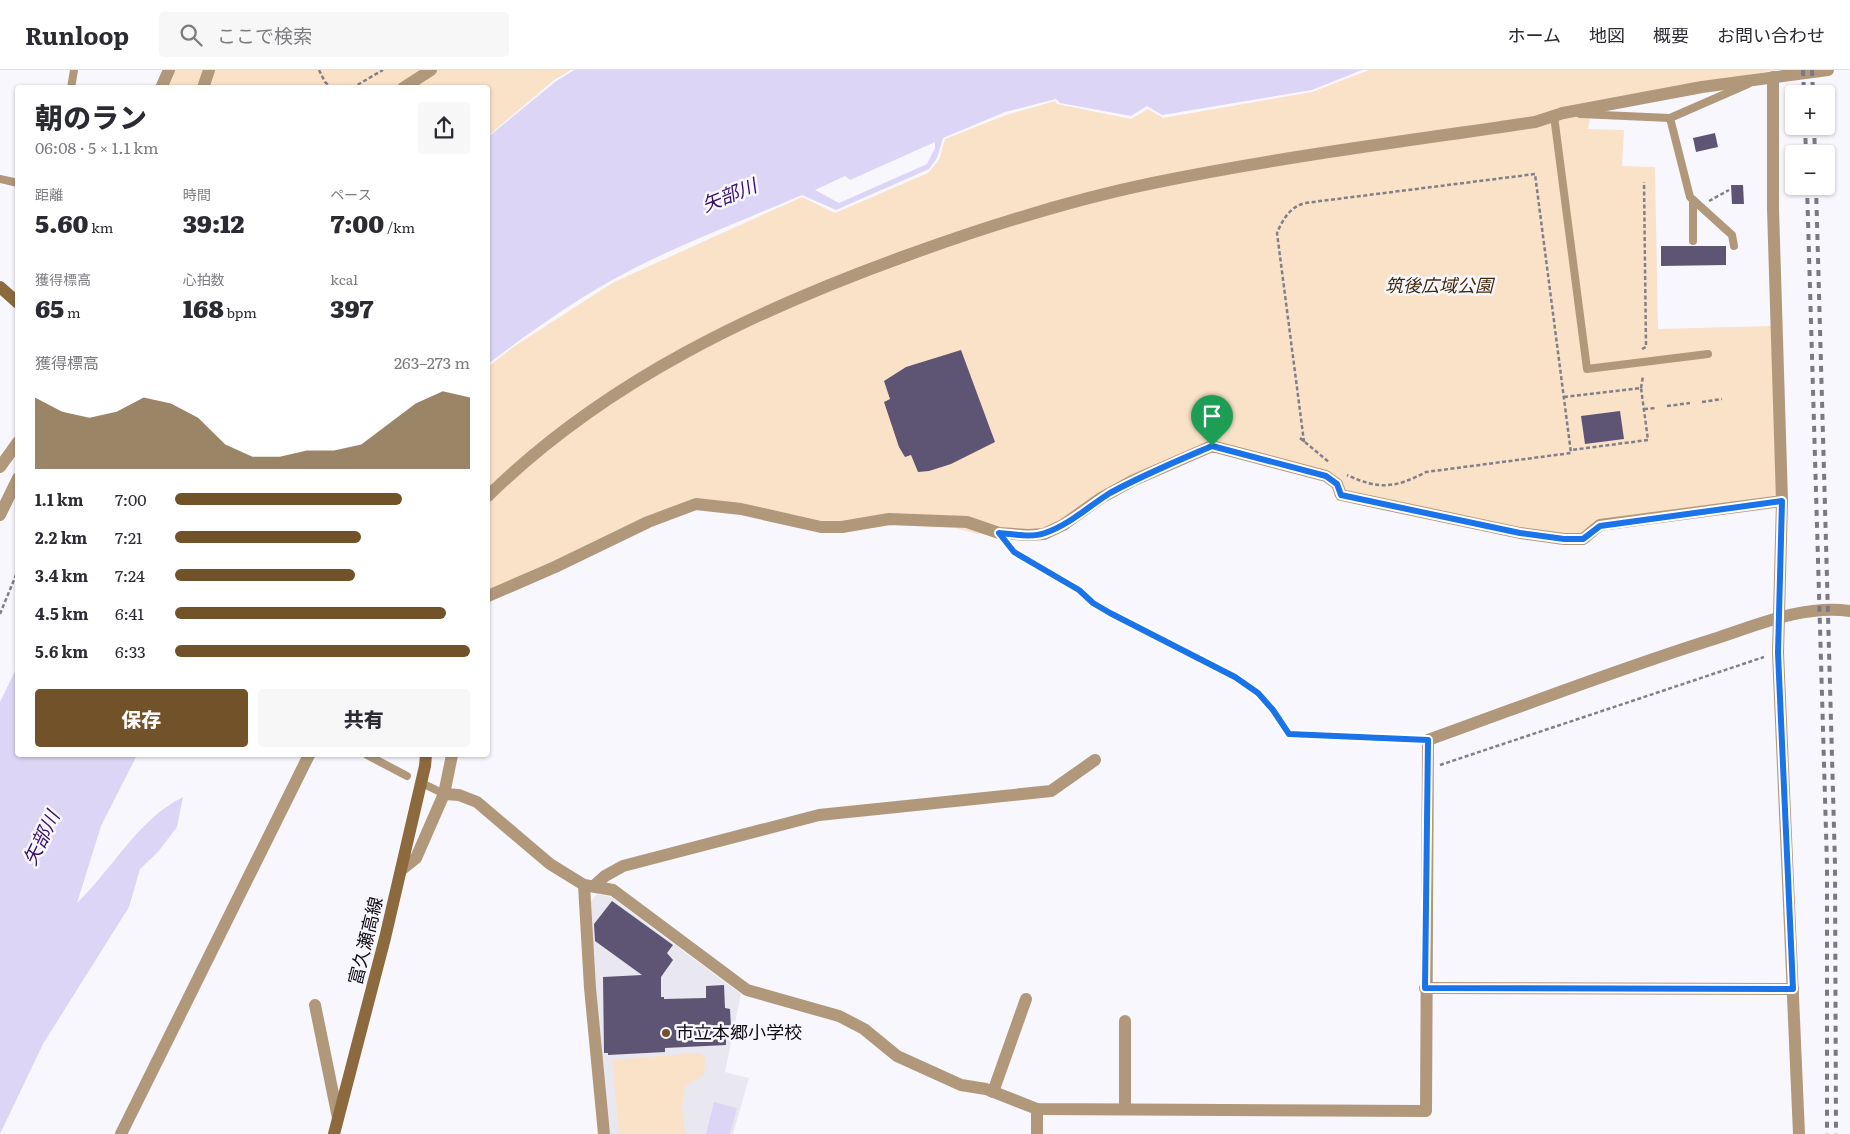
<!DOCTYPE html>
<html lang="ja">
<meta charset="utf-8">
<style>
body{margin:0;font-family:Literata,"Noto Sans JP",serif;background:#f7f7f7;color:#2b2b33;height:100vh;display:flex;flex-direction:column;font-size:19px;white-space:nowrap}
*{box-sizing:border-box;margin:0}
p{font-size:16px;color:#7c7c81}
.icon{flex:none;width:28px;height:28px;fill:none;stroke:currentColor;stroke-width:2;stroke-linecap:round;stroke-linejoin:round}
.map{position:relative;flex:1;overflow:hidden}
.drawer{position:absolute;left:15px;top:15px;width:475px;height:672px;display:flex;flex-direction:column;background:#fff;border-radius:5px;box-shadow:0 1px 4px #0004}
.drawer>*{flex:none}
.tools{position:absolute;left:1785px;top:15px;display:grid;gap:10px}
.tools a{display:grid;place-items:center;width:50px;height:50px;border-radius:5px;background:#fff;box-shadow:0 1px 4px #0004;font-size:25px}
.pin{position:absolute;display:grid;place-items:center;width:42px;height:42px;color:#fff;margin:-51px -21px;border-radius:50% 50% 50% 0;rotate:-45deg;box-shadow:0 0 5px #0007}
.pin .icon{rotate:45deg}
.round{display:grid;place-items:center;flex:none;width:52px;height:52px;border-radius:5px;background:#f7f7f7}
.summary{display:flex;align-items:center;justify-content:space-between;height:85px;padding:0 20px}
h1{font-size:28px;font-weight:800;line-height:38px}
.stats{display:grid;grid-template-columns:repeat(3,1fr);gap:8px;height:85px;padding:5px 20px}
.stats div{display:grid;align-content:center}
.stats b{font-size:25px;font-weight:800}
.stats small{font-size:14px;font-weight:400}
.stats p{font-size:14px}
.chart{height:140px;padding:10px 20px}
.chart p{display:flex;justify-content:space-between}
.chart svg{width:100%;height:90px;margin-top:5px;fill:#725228;opacity:.7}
.cta{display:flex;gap:10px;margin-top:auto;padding:10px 20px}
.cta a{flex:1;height:58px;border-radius:5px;background:#725228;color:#fff;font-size:20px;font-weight:800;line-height:58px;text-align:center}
.cta a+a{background:#f7f7f7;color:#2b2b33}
ul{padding:0 20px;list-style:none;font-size:16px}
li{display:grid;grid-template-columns:80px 60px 1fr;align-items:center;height:38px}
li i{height:12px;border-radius:6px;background:#725228}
header{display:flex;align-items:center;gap:30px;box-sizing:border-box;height:70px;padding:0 25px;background:#fff;border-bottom:1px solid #e1e1e2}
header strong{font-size:24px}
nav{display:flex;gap:28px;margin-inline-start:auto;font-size:18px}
.search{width:350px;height:45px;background:#f7f7f7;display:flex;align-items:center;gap:12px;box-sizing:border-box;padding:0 18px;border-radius:5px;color:#7c7c81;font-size:19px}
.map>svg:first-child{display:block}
.built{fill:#e9e7f0}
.green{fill:#f9e2c8}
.water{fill:#ddd5f5;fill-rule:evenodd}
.building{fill:#5d5573}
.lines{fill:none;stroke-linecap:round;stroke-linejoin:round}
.path{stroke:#827f88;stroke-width:2.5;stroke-dasharray:4 2.5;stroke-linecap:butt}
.service{stroke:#b1987b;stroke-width:8}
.minor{stroke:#b1987b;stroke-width:12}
.tertiary{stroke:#b1987b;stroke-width:12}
.secondary{stroke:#8d6a3e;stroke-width:12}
.rail{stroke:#7b7882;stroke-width:4;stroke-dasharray:6 6;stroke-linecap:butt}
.route-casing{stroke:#fff;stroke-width:10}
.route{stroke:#1a73e8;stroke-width:6}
.poi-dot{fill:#725228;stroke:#f9f7fe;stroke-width:2}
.labels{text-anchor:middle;stroke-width:5;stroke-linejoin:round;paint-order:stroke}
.park-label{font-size:18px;font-style:italic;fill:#422b0b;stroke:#f9f7fe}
.street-label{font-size:18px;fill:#0e0a16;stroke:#f9f7fe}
.poi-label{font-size:18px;fill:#0e0a16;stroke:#f9f7fe;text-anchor:start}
.water-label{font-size:19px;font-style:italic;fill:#38116b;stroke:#f9f7fe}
</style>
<header>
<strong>Runloop</strong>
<div class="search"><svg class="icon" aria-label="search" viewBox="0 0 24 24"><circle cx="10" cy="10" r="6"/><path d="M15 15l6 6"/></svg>ここで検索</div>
<nav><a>ホーム</a><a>地図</a><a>概要</a><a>お問い合わせ</a></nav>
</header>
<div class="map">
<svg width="1850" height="1064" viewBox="0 0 1850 1064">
<rect width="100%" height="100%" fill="#f9f7fe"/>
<path class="built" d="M597,824L611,827L741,924L725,1002L749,1008L733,1064H609L595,924L590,833Z"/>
<g class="green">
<path d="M164,0H571L554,10L488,66V18H157Z"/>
<path d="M1369,0H1776L1593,32L1588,59L1624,60L1622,96L1655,97L1658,259L1771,256L1777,427L1578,465L1521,459L1349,424L1337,407L1220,375L1078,440L1038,462L1006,460L978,464L955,458L894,455L830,463L727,438L690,440L488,530V297L513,277L614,212L802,127L835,143L928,103L939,90L945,69L1006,45L1055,31L1057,34L1131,49L1148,39L1163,48L1312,22Z"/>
<path d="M699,983L705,987L704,1005L685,1016L682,1037L685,1064H619L612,990Z"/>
</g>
<g class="water">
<path d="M574,0H1362L1312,20L1162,45L1147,36L1131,46L1060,33L1056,29L1005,42L943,68L937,88L929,99L836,140L802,125C739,152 674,176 614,209C572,232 526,265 488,294V67L555,12ZM935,72V78L927,94L839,133L815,120L845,106L850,110Z"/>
<path d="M17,597L18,685H137L101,756L77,833C112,800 138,749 183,727L177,757L158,782L140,799L129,837L43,974L0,1064V632Z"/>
<path d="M714,1032L737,1038L730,1064H706Z"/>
</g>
<g class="building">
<path d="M1715,63L1718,77L1696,82L1693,68Z"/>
<path d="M1731,115H1743L1744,134H1732Z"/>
<path d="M1661,176H1726V195L1661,196Z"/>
<path d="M961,280L995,372L951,394L929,401L918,402L911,385L905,387L899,377L884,332L890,329L884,311L906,297Z"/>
<path d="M1620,341L1624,369L1585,374L1581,346Z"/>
<path d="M612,831L673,875L667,883L673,890L661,907V927H664V929L706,928V916L724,915L725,938L730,939L731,957H726V975L665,978V982L608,985V983H604L603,907L642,905L595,871L594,854Z"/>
</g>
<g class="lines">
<g class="path">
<path d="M319,0L325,12L332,18"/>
<path d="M352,18L383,0"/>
<path d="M1709,131L1729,120"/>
<path d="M1642,279L1646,277L1644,112"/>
<path d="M1641,318L1643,306"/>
<path d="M1564,327L1641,318L1648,370L1571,380"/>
<path d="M1702,332L1722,329"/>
<path d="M1667,336L1690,333"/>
<path d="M1644,339L1656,338"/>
<path d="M1300,368L1330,393"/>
<path d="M1304,372L1277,163C1283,149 1290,137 1305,133L1535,104L1571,383L1426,402C1395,418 1379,420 1347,405"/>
<path d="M1009,477L1014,482L1079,520L1093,533L1109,543L1235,607L1258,623L1273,640L1289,664L1414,670"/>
<path d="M0,544L18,500"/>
<path d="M1440,695L1764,587"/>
</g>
<g class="service">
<path d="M71,18L74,0"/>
<path d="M1580,44L1670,48"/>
<path d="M1554,46L1587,299L1708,284"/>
<path d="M0,109L18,113"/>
<path d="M1693,130V171"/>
<path d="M1734,176L1732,165L1690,127L1670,48L1748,14"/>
<path d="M367,685L407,706"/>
<path d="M428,716L444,724"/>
</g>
<g class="minor">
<path d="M1773,7V139L1782,431L1778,583L1799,1064"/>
<path d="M161,18L169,0"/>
<path d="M203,18L209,0"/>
<path d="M403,18L431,0"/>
<path d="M1563,43L1702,17L1828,0"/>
<path d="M0,397L18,372"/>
<path d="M0,445L18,408"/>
<path d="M488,526L555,497L648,452L696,434L741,439L821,457H842L889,449L967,452L999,463L1028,465L1044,464L1063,455L1101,428L1132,411L1212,376L1326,406L1337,414L1341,425L1520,463L1564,469H1583L1600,455L1782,431"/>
<path d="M444,724L459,725L477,732L550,794L584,815L613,820L747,920L839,946L864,959L897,986L961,1015L986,1019L1037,1039L1426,1041L1428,670C1523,636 1618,599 1714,569C1757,555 1805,534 1850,541"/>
<path d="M401,800L416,788L444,724L452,685"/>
<path d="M584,815L590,918L604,1064"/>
<path d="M595,815L605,806L623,796L819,745L1051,721L1095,690"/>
<path d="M1425,918L1793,919"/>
<path d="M315,935L338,1048"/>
<path d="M1125,951V1039"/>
<path d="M993,1022L1026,929"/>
<path d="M121,1064L309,685"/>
<path d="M1037,1064V1039"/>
</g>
<path class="tertiary" d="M488,426C605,311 755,240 908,185C988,156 1070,130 1153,113C1279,87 1407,71 1535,52L1563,43"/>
<g class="secondary">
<path d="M0,217L18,233"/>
<path d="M334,1064L385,868L425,696L426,685"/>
</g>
<g class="rail">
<path d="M1803,0L1804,24"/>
<path d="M1812,0L1813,24"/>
<path d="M1805,56L1806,84"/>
<path d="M1814,56L1815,84"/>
<path d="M1807,116L1827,795V1064"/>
<path d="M1816,116L1835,794L1836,1064"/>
</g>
</g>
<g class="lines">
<g class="route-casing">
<path id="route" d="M1212,376L1326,406L1337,414L1341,425L1520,463L1564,469H1583L1600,456L1782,431L1778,583L1793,919L1425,918L1428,670L1289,664L1273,640L1258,623L1235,607L1110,543L1093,533L1079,520L1014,482L999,463C1014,464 1031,468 1045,463C1069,455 1089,436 1110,423C1143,405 1177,391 1212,376Z"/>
</g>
<use href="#route" class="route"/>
</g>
<circle class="poi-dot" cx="666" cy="963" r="5"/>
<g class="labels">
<g class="park-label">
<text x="1439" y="222">筑後広域公園</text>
</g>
<g class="street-label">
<text transform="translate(366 871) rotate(-76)" y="6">富久瀬高線</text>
</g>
<g class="poi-label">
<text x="676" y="969">市立本郷小学校</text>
</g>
<g class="water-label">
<text transform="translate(729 125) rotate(-22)" y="7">矢部川</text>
<text transform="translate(41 768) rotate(-64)" y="7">矢部川</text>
</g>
</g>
</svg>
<div class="tools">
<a>+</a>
<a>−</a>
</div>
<div class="pin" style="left:1212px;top:376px;background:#1e9e55"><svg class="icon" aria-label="arrive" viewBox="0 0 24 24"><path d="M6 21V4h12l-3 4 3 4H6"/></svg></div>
<section class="drawer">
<div class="summary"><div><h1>朝のラン</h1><p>06:08 · 5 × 1.1 km</p></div><a class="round"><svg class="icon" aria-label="share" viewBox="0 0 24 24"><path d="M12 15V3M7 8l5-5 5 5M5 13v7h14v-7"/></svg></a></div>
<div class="stats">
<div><p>距離</p><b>5.60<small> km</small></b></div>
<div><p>時間</p><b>39:12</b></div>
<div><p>ペース</p><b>7:00<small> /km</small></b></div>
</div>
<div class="stats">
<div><p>獲得標高</p><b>65<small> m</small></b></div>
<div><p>心拍数</p><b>168<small> bpm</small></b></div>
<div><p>kcal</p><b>397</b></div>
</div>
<div class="chart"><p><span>獲得標高</span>263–273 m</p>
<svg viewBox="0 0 160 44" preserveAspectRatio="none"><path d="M0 44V9L10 16L20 19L30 16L40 9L50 12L60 19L70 32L80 38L90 38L100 35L110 35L120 32L130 22L140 12L150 6L160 9V44z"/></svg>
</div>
<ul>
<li><b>1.1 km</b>7:00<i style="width:77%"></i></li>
<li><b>2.2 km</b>7:21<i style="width:63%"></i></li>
<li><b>3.4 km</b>7:24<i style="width:61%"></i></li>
<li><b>4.5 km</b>6:41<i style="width:92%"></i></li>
<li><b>5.6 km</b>6:33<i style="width:100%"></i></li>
</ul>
<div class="cta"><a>保存</a><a>共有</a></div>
</section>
</div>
